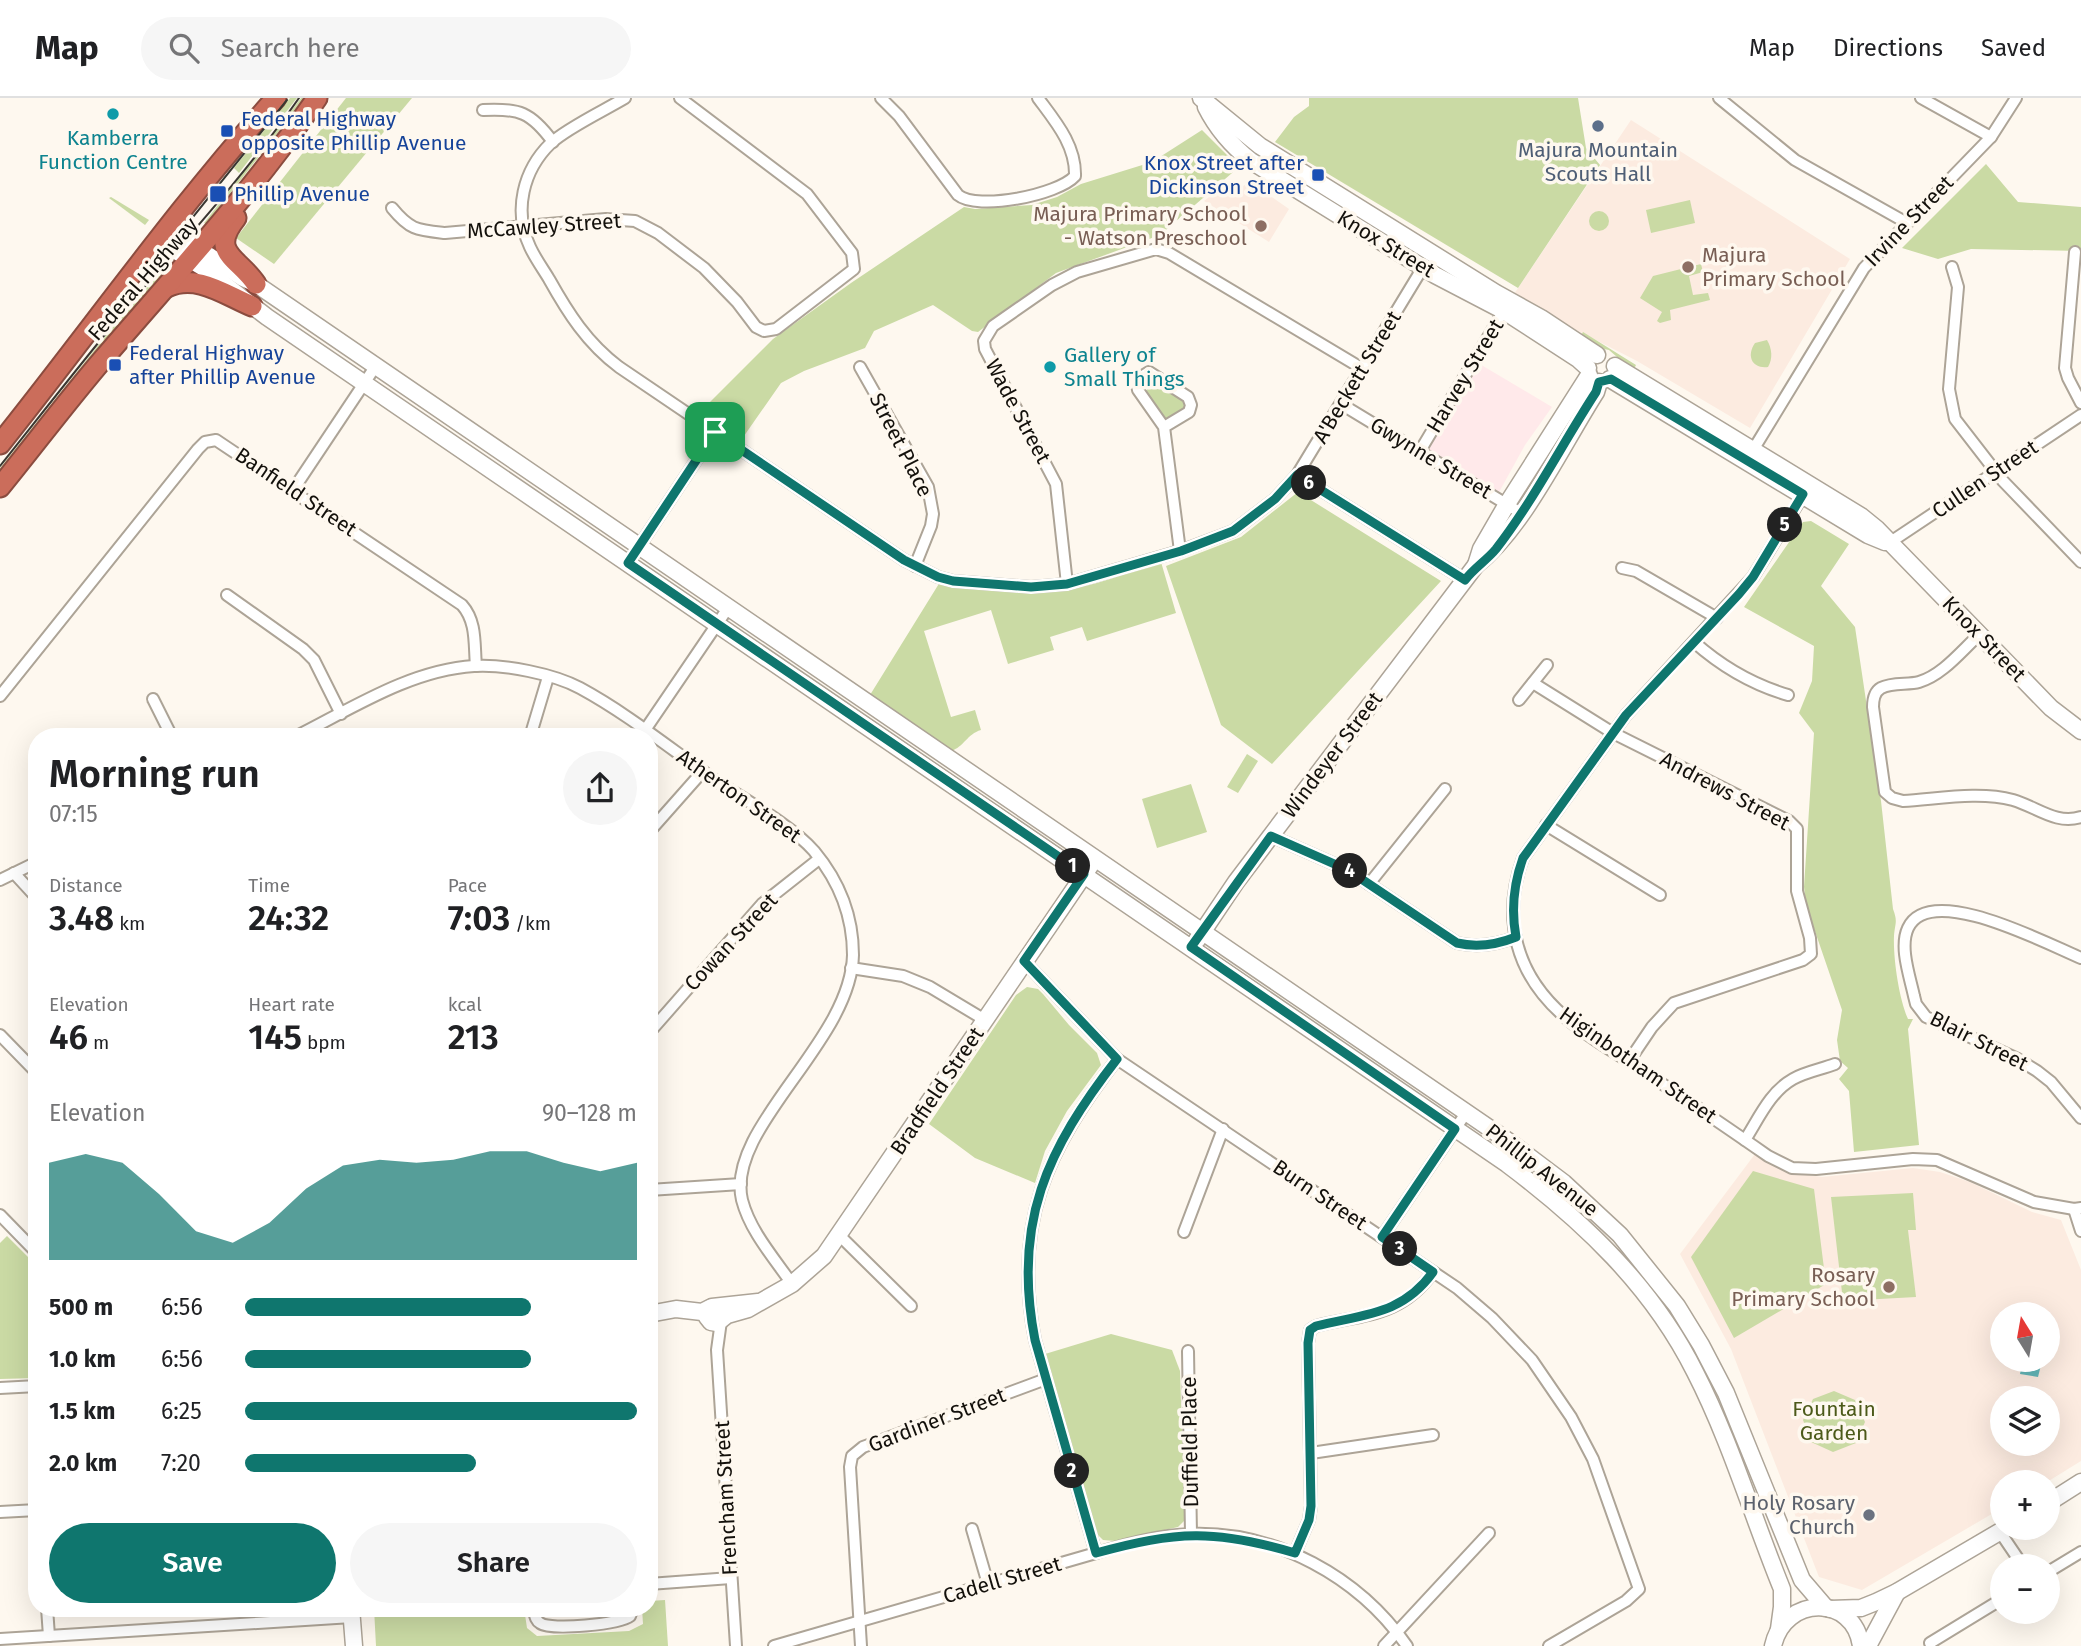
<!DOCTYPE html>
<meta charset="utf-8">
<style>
body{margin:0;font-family:"Fira Sans",sans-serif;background:#f6f6f6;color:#202124;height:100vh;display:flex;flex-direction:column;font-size:26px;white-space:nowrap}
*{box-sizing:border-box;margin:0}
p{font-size:23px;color:#757577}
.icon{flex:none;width:38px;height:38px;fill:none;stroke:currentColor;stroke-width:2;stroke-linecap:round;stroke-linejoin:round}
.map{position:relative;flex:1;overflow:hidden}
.panel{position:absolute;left:28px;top:630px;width:630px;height:889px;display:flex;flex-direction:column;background:#fff;border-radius:28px;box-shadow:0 7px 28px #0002}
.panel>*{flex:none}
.needle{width:46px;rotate:349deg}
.buttons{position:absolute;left:1990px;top:1204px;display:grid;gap:14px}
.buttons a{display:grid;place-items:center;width:70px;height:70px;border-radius:50%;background:#fff;box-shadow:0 7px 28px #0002;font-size:35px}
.pin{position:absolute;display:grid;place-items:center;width:60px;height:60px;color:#fff;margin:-30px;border-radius:14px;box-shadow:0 4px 10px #0006}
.km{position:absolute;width:35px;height:35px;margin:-18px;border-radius:50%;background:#222;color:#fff;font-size:19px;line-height:35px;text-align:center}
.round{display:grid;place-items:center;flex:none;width:74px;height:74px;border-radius:37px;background:#f6f6f6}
.summary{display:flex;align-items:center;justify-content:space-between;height:119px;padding:0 21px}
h1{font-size:38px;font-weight:600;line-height:52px}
.stats{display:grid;grid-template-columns:repeat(3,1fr);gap:10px;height:119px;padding:7px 21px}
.stats div{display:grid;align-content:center}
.stats b{font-size:35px;font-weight:600}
.stats small{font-size:19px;font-weight:400}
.stats p{font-size:19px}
.chart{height:196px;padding:14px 21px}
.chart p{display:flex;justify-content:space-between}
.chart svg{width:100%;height:126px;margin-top:7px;fill:#0f766e;opacity:.7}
.primary-button{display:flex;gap:14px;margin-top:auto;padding:14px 21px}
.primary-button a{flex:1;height:80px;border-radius:42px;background:#0f766e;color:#fff;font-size:28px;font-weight:600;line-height:80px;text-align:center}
.primary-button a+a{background:#f6f6f6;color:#202124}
ul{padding:0 21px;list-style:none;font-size:23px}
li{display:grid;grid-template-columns:112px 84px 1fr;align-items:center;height:52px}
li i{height:18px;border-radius:9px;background:#0f766e}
header{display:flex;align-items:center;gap:42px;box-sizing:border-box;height:98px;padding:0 35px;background:#fff;border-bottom:2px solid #e0e0e0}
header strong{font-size:33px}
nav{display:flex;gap:38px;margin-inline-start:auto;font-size:24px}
.search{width:490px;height:63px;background:#f6f6f6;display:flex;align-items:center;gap:18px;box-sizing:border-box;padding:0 24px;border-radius:38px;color:#757577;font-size:26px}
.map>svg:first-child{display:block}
.commercial{fill:#ffe9ea}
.education{fill:#fcebe0;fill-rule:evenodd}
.green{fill:#cadaa4}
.water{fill:#64b7b8}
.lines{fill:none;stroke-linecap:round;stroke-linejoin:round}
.street-casing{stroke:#ada497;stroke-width:14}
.secondary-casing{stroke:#ada497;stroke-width:19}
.highway-casing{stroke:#8b4c3f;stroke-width:23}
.street{stroke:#fff;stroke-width:10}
.secondary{stroke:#fff;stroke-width:16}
.highway{stroke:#cb6d5b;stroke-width:19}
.tram{stroke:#3a3731;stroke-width:2}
.route-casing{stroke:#fff;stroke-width:14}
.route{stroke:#0f766e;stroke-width:9}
.culture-dot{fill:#0f9aa8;stroke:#fef8ef;stroke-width:2.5}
.service-dot{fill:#5c6f8a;stroke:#fef8ef;stroke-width:2.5}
.transit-dot{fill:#1a4fb4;stroke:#fef8ef;stroke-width:2.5}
.education-dot{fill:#8d6e63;stroke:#fef8ef;stroke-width:2.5}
.worship-dot{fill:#6b7280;stroke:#fef8ef;stroke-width:2.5}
.labels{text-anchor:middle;stroke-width:7;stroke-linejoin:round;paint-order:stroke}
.transit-label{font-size:21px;fill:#164399;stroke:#fef8ef;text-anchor:start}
.culture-label{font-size:21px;fill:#0d838f;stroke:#fef8ef}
.service-label{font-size:21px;fill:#4e5e75;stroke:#fef8ef}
.education-label{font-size:21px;fill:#785e54;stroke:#fef8ef;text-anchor:end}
.street-label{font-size:21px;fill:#13100b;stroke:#fef8ef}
.park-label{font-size:21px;fill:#4c5a1a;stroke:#fef8ef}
.worship-label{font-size:21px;fill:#5b616d;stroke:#fef8ef;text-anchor:end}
</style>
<header>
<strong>Map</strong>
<div class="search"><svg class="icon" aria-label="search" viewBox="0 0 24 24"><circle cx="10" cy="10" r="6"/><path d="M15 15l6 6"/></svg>Search here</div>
<nav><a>Map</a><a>Directions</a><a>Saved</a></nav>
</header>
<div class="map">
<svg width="2081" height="1548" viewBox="0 0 2081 1548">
<rect width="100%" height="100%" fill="#fef8ef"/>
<path class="commercial" d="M1478,265L1552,309L1525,347L1498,396L1424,351Z"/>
<g class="education">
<path d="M1631,22L1850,161L1750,330L1637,263L1512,199Z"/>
<path d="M1231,82L1238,91L1250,84L1289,111L1269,144L1204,103Z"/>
<path d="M1755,1056L1785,1074L1822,1079L1913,1070L1940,1074L1970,1084L2032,1114L2061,1122L2081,1172V1363L2047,1384H2002V1410L1862,1492L1819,1479L1731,1251L1680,1156ZM2002,1216H2048V1262H2002ZM2002,1300H2048V1346H2002Z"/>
</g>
<g class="green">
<path d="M290,0H297L239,75L234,70Z"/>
<path d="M301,0H305L206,126L204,125Z"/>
<path d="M346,0H412L274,166L236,140Z"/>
<path d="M1309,0H1578L1586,50L1600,67L1518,190L1275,44L1294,19L1309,8Z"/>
<path d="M1202,32L1239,69L1160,137L1056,175L978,234L972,233L933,207L874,233L865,250L804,273L781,285L744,338L704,310L773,241L851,185L964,109L975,111L1032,107L1057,99L1081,86L1152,64Z"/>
<path d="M1986,66L2018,104L2081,109V153L1971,151L1938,161L1902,150Z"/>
<path d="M111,99L149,122L145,127L109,100Z"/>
<path d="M1690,102L1695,125L1651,135L1646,112Z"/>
<circle cx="1599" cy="123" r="10"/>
<path d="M1701,166L1703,174L1689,178L1693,197L1708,195L1710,202L1670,212L1671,222L1660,225L1657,223L1662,214L1640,200L1653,178Z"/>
<path d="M163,171L167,175L0,378V370L124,215Z"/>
<path d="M1583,234L1636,267L1633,273L1609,252L1593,249L1578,243Z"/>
<path d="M1767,242C1772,250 1773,261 1768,269C1752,271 1746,258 1755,245Z"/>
<path d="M1149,286H1159L1185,303V311L1165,322L1146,294Z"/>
<path d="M1298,394L1441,483L1272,666L1221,627L1166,468L1241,439Z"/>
<path d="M1811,423L1849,446L1821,488L1855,529L1881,703L1893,811C1898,824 1895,825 1894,838C1893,860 1899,901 1908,921H1913L1908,931L1919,1047L1854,1054L1849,993L1839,981L1848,970L1840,963L1837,942L1842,912L1806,807L1804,789L1814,635L1799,615L1812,583L1814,548L1744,509L1803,424Z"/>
<path d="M1161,464L1176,515L1087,543L1082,529L1050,539L1054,552L1011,565L1008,566L991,512L924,533L951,619L975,612L981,632C967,636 964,649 951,653L870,597L940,484C977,492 1017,497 1055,493C1091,490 1126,475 1161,464Z"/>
<path d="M1247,656L1258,663L1238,695L1227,689Z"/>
<path d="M1191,686L1207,734L1157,750L1142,701Z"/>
<path d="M1027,889L1038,891L1043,896L1069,927L1097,955L1101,967L1067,1013L1045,1053L1035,1085L975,1060L929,1026L1016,897Z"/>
<path d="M1753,1073L1814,1091L1826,1186L1734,1240L1691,1159Z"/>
<path d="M1913,1095L1916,1132H1908L1916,1199L1843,1203L1831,1099Z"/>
<path d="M7,1138L37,1168V1280L0,1281V1145Z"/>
<path d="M1111,1236L1172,1252L1180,1273L1185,1422L1178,1429L1115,1443L1103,1442L1098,1437L1045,1256Z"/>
<path d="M1834,1293L1855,1302L1865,1324L1856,1345L1833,1354L1811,1344L1803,1322L1813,1301Z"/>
<path d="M2002,1310V1346H2038L2026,1354L2000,1348L1993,1336L1999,1313Z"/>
<path d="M665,1502L668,1548H376L374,1510H524L527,1530L537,1538L629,1533L643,1526L642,1510H649V1503Z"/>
</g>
<path class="water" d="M2023,1262L2041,1267L2038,1279L2020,1276Z"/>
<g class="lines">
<g class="street-casing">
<g id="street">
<path d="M625,0C605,12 567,30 551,45C523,72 513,113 530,149C535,160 543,171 549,181C568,215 587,245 619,269L904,462L938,479L953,483L1031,489L1067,486L1180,453L1233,433L1275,401L1297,377L1425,166"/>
<path d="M881,0L899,18L958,97C977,113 1058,97 1075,78C1076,47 1055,23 1038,0"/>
<path d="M1719,0L1795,62L1907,125"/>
<path d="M1921,0L1991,39"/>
<path d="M483,12C519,10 531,14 553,44"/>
<path d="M392,110C410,132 417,132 445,135L606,121L635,123L658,135L704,170L737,204L756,229L764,233L776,231L854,171L852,155L807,96L680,0"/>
<path d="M2075,154L2065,270L2068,280L2081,305"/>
<path d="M1952,169L1958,189L1949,291L1955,321L2003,383L2081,464"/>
<path d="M860,269L928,389L933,416L931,428L915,468"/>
<path d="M1341,306L1521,415"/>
<path d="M1164,329L1189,314L1191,307L1188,299L1149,274L1136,282L1138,292L1164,329L1180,453"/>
<path d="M1420,353L1506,209"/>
<path d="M1750,357L1864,170L1991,39L2016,0"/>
<path d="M1297,377L1465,482"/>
<path d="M293,392L375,269"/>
<path d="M1805,394L1753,479L1626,617L1523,760C1501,821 1516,877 1565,919C1587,939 1615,954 1640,971C1682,999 1725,1028 1768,1058L1792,1070L1816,1071L1913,1061L1937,1062L2034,1104L2074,1111L2081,1110"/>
<path d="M1889,445L2081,317"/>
<path d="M628,465L715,334"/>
<path d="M1622,470L1636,473L1717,520"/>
<path d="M1067,486L1056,386L985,251L984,243L993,228L1052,187L1077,174L1156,151L1169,155L1363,271"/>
<path d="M227,497L303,551L314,562L341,616"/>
<path d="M1980,536C1962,552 1943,577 1919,584C1908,587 1892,584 1881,590C1874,594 1873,602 1873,609L1885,694L1892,700L1903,703C1938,701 1979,693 2013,702C2037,709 2056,727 2081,719"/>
<path d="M1694,544C1721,568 1754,587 1788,597"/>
<path d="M1533,585L1613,635L1789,723L1797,731V793L1810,840L1811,856L1803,862L1674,905L1652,929L1629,963"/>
<path d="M0,598L198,351L205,344L216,342L462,507C477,524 474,546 476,568"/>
<path d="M153,601L172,639"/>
<path d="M1519,602L1547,567"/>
<path d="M645,632L728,510"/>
<path d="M295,639C351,611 410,572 474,568C504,566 554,576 580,590C628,616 672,652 718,684C747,703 792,728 814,753C839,783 853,818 853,857C851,944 725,1030 742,1102C750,1133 774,1160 792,1186"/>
<path d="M530,639L548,579"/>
<path d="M1546,727L1660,797"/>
<path d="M649,734L703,673"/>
<path d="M1271,738L1348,772L1457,845C1478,850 1496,847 1516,839"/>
<path d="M14,775L37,800"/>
<path d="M0,782L37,764"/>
<path d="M1369,786L1445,691"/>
<path d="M2081,860C2049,847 1930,783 1908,830C1899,849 1910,879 1914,898L1916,906L1926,919L2016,960L2037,973L2051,984L2081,1020"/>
<path d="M1024,863L1117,961L1457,1190L1492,1220L1532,1262L1571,1319L1593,1361L1639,1491L1626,1503L1549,1548"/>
<path d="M851,870L903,878L930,889L985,922"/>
<path d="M649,935L762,806L819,761"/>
<path d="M0,937L37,975"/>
<path d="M1745,1042C1759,1020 1770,994 1793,981C1805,974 1822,971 1835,966"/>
<path d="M649,1092L741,1086"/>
<path d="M2074,1111L2081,1133"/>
<path d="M0,1117L37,1155"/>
<path d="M1184,1134L1223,1031"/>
<path d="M839,1137L911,1208"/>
<path d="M1382,1139L1466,1015"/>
<path d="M721,1223L717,1252L736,1548"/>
<path d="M1188,1253L1191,1436"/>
<path d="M0,1290L37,1288"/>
<path d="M1311,1355L1433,1337"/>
<path d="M0,1414L37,1412"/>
<path d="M972,1431L988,1486"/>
<path d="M2000,1434L2023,1468"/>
<path d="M1096,1455L1035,1242C1012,1125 1047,1052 1117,961"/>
<path d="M1295,1455L1309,1422L1311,1408L1308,1245L1310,1232L1316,1228C1365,1216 1401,1219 1433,1174"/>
<path d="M2048,1474L2081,1454"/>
<path d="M649,1486L731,1480"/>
<path d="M47,1510L49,1538"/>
<path d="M533,1510C535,1516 535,1522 540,1525C551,1533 620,1526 630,1518L633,1510"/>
<path d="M0,1541L352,1519"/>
<path d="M1930,1545L2002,1501"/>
<path d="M774,1548L1096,1455C1127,1446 1159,1437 1191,1436C1276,1433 1359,1479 1407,1548"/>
<path d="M861,1548L850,1369L852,1358L863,1349L1046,1281"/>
<path d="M1384,1548L1489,1435"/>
</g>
</g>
<g class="secondary-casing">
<g id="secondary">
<path d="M1201,0L1260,48L1496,195L1541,220L1597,257"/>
<path d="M1206,9C1217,31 1232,48 1251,63L1435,177L1504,213L1578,261L1588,270"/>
<path d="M168,131L243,180L256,186L1511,1045L1564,1085L1620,1137L1677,1208L1701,1247L1726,1295L1802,1482L1826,1510"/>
<path d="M158,142L202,169L267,219L1507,1066C1583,1123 1652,1188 1695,1274C1730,1342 1753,1420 1782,1491V1509L1779,1531"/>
<path d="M1615,268L1861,418L1877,431L2051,610L2081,633"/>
<path d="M1610,281L1868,437L1885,444"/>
<path d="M1476,467L1481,451L1507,406L1589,277"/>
<path d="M1197,842L1236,784L1476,467C1524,429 1562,347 1596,294L1599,284"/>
<path d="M758,1204L712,1209L708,1212L707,1219L711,1224L717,1225L727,1217L748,1211L792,1186L824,1158L1090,768"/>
<path d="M649,1216L676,1211L702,1214L710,1210"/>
<path d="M2048,1405L2081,1384"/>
<path d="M351,1510L354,1548"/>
<path d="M1830,1511L1861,1510L1876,1504L1897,1494L2006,1430"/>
<path d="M1773,1548C1784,1497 1854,1496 1861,1548"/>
<path d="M1868,1548L1897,1494"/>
</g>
</g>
<g class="highway-casing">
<g id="highway">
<path d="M236,120C208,155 239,160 256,186"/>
<path d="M167,189C197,175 225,197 252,208"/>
<path d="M0,346C92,231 177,110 276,0"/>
<path d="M0,389C35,346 68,302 104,260C177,175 253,93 317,0"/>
</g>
</g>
<use href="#street" class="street"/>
<use href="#secondary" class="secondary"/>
<use href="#highway" class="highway"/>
<g class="tram">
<path d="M160,160L287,2"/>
<path d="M0,368C43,314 86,259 130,206C188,139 248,73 299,0"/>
</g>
</g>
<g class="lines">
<g class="route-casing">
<path id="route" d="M1611,281L1803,396L1753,479L1739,496L1626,617L1523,760C1514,785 1511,812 1516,839C1496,847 1478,850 1457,845L1348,772L1271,738L1191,849L1455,1031L1382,1139L1433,1174C1402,1217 1364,1216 1316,1228L1310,1232L1308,1245L1311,1408L1309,1422L1295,1455C1214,1431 1177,1433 1096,1455L1035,1242C1012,1125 1047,1051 1117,961L1024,863L1084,776L628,465L715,334L904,462L938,479L953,483L1031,489L1067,486L1181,453L1233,433L1275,401L1297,377L1465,482C1474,470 1487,462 1496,451C1534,402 1562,346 1596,294L1599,284Z"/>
</g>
<use href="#route" class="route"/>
</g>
<g class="culture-dot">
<circle cx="113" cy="16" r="7"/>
<circle cx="1050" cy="269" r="7"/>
</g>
<circle class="service-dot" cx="1598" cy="28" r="7"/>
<g class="transit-dot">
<rect x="220" y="26" width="14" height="14" rx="3.5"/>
<rect x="1311" y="70" width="14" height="14" rx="3.5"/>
<rect x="209" y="87" width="18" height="18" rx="3.5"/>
<rect x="108" y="260" width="14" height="14" rx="3.5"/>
</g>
<g class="education-dot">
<circle cx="1261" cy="128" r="7"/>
<circle cx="1688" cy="169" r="7"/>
<circle cx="1889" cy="1189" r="7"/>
</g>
<circle class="worship-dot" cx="1869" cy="1417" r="7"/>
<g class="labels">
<g class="transit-label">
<text x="241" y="28">Federal Highway<tspan x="241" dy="24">opposite Phillip Avenue</tspan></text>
<text x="1304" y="72" text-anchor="end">Knox Street after<tspan x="1304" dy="24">Dickinson Street</tspan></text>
<text x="234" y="103">Phillip Avenue</text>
<text x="129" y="262">Federal Highway<tspan x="129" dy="24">after Phillip Avenue</tspan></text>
</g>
<g class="culture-label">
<text x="113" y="47">Kamberra<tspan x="113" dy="24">Function Centre</tspan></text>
<text x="1064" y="264" text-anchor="start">Gallery of<tspan x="1064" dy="24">Small Things</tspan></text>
</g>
<g class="service-label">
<text x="1598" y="59">Majura Mountain<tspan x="1598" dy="24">Scouts Hall</tspan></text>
</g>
<g class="education-label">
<text x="1247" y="123">Majura Primary School<tspan x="1247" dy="24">- Watson Preschool</tspan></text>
<text x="1702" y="164" text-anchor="start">Majura<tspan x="1702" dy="24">Primary School</tspan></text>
<text x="1875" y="1184">Rosary<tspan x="1875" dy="24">Primary School</tspan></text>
</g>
<g class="street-label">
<text transform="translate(1909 123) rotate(-46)" y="7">Irvine Street</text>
<text transform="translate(544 128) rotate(-4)" y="7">McCawley Street</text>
<text transform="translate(1386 146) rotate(31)" y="7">Knox Street</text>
<text transform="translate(143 181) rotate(-49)" y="7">Federal Highway</text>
<text transform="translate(1465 278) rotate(-59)" y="7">Harvey Street</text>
<text transform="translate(1357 279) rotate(-59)" y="7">A'Beckett Street</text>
<text transform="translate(1018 313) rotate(62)" y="7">Wade Street</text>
<text transform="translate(901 347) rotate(63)" y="7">Street Place</text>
<text transform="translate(1431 360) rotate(31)" y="7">Gwynne Street</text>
<text transform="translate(1985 381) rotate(-34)" y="7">Cullen Street</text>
<text transform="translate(296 394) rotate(34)" y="7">Banfield Street</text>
<text transform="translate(1984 541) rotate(46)" y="7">Knox Street</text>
<text transform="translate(1332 657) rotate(-53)" y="7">Windeyer Street</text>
<text transform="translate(1725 693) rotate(28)" y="7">Andrews Street</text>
<text transform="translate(739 698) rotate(35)" y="7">Atherton Street</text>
<text transform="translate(731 844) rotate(-47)" y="7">Cowan Street</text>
<text transform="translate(1979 943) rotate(27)" y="7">Blair Street</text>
<text transform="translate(1638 967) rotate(35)" y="7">Higinbotham Street</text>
<text transform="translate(937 993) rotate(-56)" y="7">Bradfield Street</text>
<text transform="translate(1542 1072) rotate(38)" y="7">Phillip Avenue</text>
<text transform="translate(1320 1097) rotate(34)" y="7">Burn Street</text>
<text transform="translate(937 1322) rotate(-21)" y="7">Gardiner Street</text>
<text transform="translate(1190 1344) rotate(-91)" y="7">Duffield Place</text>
<text transform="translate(726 1400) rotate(-93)" y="7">Frencham Street</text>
<text transform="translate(1002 1482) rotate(-16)" y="7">Cadell Street</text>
</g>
<g class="park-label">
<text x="1834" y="1318">Fountain<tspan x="1834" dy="24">Garden</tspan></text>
</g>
<g class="worship-label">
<text x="1855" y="1412">Holy Rosary<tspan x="1855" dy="24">Church</tspan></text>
</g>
</g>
</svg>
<div class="buttons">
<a><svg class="needle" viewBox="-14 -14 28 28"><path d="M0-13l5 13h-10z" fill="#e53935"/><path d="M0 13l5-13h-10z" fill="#757577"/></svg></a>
<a><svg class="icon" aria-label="layers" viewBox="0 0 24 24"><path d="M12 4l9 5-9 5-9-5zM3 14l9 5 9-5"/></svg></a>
<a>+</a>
<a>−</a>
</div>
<div class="pin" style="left:715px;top:334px;background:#1e9e55"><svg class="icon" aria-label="arrive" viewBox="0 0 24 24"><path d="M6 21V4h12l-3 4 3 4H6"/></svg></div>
<b class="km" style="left:1073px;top:768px">1</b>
<b class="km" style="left:1072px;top:1373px">2</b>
<b class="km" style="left:1400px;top:1151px">3</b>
<b class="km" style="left:1350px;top:773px">4</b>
<b class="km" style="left:1785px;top:427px">5</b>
<b class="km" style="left:1309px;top:385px">6</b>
<section class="panel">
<div class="summary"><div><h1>Morning run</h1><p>07:15</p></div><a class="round"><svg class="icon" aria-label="share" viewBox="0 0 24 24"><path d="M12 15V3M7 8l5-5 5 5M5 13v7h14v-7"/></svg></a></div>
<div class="stats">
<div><p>Distance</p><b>3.48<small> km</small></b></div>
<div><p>Time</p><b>24:32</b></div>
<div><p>Pace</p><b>7:03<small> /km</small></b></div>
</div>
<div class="stats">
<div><p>Elevation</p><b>46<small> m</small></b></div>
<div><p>Heart rate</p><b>145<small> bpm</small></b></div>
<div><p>kcal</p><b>213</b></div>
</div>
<div class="chart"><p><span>Elevation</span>90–128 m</p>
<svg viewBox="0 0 160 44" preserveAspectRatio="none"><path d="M0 44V10L10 7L20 10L30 21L40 34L50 38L60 31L70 19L80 11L90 9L100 10L110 9L120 6L130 6L140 10L150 13L160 10V44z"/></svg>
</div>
<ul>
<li><b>500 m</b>6:56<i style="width:73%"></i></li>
<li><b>1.0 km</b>6:56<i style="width:73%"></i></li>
<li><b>1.5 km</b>6:25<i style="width:100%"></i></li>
<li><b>2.0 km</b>7:20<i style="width:59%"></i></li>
</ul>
<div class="primary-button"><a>Save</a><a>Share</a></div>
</section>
</div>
